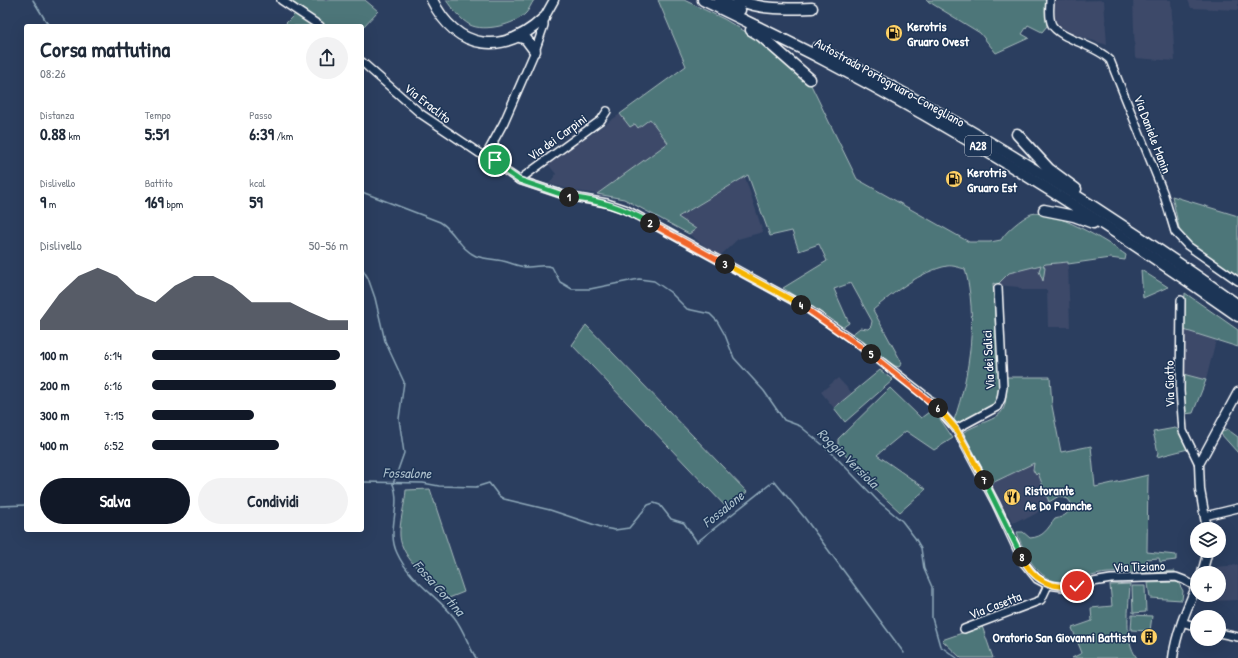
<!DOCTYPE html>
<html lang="it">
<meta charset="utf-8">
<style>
body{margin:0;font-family:"Patrick Hand",sans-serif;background:#f2f2f3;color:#1f2937;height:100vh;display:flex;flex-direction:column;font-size:15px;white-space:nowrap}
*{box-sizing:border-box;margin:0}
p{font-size:13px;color:#747a83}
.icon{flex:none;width:22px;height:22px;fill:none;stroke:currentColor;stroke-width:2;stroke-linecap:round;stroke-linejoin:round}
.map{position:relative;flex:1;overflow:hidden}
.sheet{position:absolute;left:24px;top:24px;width:340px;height:508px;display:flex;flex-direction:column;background:#fff;border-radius:4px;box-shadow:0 4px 16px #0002}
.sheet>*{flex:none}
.fabs{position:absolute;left:1190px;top:522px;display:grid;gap:8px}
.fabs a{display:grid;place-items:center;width:36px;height:36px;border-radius:50%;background:#fff;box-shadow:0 4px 16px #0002;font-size:20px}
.pin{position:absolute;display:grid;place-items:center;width:34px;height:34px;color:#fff;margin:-17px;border:2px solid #fff;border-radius:50%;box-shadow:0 1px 4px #0007}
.km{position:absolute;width:20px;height:20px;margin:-10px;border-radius:50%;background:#222;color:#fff;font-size:11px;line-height:20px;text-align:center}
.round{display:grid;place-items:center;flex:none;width:42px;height:42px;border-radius:21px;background:#f2f2f3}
.summary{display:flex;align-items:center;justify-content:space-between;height:68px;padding:0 16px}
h1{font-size:22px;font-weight:800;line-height:30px}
.metrics{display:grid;grid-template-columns:repeat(3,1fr);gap:6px;height:68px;padding:4px 16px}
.metrics div{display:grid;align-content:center}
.metrics b{font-size:17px;font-weight:800}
.metrics small{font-size:11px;font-weight:400}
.metrics p{font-size:11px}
.chart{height:112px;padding:8px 16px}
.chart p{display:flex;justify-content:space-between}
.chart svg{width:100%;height:72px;margin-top:4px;fill:#111827;opacity:.7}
.primary-button{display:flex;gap:8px;margin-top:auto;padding:8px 16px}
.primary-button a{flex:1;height:46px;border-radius:24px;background:#111827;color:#fff;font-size:16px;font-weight:800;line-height:46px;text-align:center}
.primary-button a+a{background:#f2f2f3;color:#1f2937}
ul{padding:0 16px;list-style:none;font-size:13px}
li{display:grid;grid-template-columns:64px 48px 1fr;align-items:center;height:30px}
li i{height:10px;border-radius:5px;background:#111827}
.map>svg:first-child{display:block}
.built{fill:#3c4969}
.green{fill:#4e7679;stroke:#a6babc}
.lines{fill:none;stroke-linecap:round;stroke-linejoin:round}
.stream{stroke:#8fa9ba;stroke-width:1.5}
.minor-casing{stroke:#fff;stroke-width:10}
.major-casing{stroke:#fff;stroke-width:11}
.highway-casing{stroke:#fff;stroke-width:13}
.minor{stroke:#1d3557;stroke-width:7}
.major{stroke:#1d3557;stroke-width:8}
.highway{stroke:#1d3557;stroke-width:10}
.split-1-casing{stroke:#fff;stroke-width:8}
.split-2-casing{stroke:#fff;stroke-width:8}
.split-3-casing{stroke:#fff;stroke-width:8}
.split-4-casing{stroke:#fff;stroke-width:8}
.split-5-casing{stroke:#fff;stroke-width:8}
.split-6-casing{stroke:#fff;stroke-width:8}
.split-7-casing{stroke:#fff;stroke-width:8}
.split-8-casing{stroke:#fff;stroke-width:8}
.split-9-casing{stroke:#fff;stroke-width:8}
.split-1{stroke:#22a559;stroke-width:5}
.split-2{stroke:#22a559;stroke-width:5}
.split-3{stroke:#f0652b;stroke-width:5}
.split-4{stroke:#f5b400;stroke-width:5}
.split-5{stroke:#f0652b;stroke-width:5}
.split-6{stroke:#f0652b;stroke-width:5}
.split-7{stroke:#f5b400;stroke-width:5}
.split-8{stroke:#22a559;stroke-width:5}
.split-9{stroke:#f5b400;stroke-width:5}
.labels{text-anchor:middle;stroke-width:3;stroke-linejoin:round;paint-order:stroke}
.shield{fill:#1d3557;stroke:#bbc2cd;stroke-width:1}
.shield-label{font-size:12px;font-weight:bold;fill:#fff}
.poi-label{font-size:13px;font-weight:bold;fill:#fff;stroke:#1d3557;text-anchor:start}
.street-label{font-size:13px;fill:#fff;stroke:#1d3557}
.water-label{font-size:14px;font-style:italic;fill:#abbfcb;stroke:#1d3557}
</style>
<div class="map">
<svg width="1238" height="658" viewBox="0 0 1238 658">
<rect width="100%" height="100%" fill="#2b3e5f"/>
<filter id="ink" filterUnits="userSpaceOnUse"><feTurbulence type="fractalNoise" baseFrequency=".025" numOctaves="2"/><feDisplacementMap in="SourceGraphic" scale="8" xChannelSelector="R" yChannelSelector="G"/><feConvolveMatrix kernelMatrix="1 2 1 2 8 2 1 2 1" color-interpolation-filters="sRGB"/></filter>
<g filter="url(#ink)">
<g class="built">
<path d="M1104,0L1107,45L1077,36L1059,26L1055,19V1Z"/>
<path d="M1133,0H1171L1175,61L1135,58Z"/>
<path d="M1188,0H1238V10L1191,8Z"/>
<path d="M620,114L630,127L635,124L638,128L650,119L668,143L597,194L576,191L549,184L556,174L548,164Z"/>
<path d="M745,177L763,232L738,239L721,255L720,258L689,234L696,229L678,218Z"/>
<path d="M1068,262L1070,327H1048L1047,290H1022L1018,287L997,285L1009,273L1046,264Z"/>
<path d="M1184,330L1216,340L1206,380L1183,374Z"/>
<path d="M838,378L852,393L834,408L821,392Z"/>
<path d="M1034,462L1049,502L1044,504L1037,513L1024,520L1023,518L1013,523L990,484Z"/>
<path d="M1238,565V600L1212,601L1213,595H1219V573H1215L1216,567Z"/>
</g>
<g class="green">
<path d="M290,0H365L378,11L362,28V26H326Z"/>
<path d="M446,0H534C531,4 529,10 526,13C515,25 484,32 470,25C460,19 452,9 446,0Z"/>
<path d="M658,0H684L724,19L756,38L811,85L857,179L969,242H990L1001,240C1005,232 1022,218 1031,214C1050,207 1110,243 1126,255L1125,260L1110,258L1068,264V262L1046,264L1043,265L1045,268L1043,281L1039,271L1041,265L1009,273L997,285L993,283L996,334L1000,382L998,396L993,405L956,425L954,420C970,375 978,316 965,269C960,268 953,265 947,266C921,271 893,293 873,310L902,363L899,367L895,366L851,335L860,328L868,329L871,326L872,321L851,283L834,289L849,323L842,328L783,288L827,261L819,244L799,251L792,231L770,236L748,175L678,217L696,229L689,234L624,199L597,194L668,143L650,119L638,128L635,124L630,127L620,114L686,66Z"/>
<path d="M926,0H1048L1047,26L1042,32L1028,25L1022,34L1029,38L996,53L980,33Z"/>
<path d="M296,13L316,26H283Z"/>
<path d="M1172,196L1238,216V277L1185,239L1180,232Z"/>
<path d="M1141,270L1168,287L1143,298Z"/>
<path d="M1185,293L1238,330V347L1184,330Z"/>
<path d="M586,325L747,492L727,508L572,345Z"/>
<path d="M880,370L893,380L845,422L834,408Z"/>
<path d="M1183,374L1206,380L1193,413L1184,414Z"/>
<path d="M1006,377H1050L1052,406L1061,452L1091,446L1095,487L1148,475L1147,552L1176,555V560L1160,562L1159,558L1147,559L1144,570L1155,572L1175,571V572C1153,573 1130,571 1108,573C1093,574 1079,581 1063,582C1039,583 1023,552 1017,532H1023L1030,538C1044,537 1047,529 1055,519C1064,517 1072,512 1071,503L1068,499L1059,496L1049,502L1038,473L1036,475L1033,470L1034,463L990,484L962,433C996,413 1009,425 1006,377Z"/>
<path d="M890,388L921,418L933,409L953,438L934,450L906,431L877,455L926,489L900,512L877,491L838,447V439Z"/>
<path d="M1175,428L1179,430L1188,449L1157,457L1158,452L1153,432Z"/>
<path d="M1227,429L1238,437V453L1220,433Z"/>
<path d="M430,489L464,592L449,598C433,583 401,559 400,536C399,522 405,505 406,490Z"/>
<path d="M1178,582L1183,591L1182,600L1150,598L1148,583Z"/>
<path d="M1130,584C1129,607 1123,639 1137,658H1072L1082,653L1072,628L1092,621L1091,608L1112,606L1110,585Z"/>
<path d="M1132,586H1145L1146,612L1133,613Z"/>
<path d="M1132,615L1152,616L1150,631L1131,630Z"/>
<path d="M982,626L993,658H961L942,640Z"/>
</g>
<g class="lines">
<g class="stream">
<path d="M33,0L49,26"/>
<path d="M362,192L440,222C454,230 460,249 476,256C484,259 495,259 503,261C512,263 519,267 528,267C537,267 543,264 552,267L560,282L572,289H590L639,279L654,281L670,292L687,309L710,314L717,321L725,335L734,358L764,391L784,420L800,426L830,451L878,501L902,521L915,538L921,548L924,569L932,587V618L940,646L957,658"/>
<path d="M362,268L368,278L375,298L385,341L404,382L399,419L404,453L393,484"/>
<path d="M362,482L423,483L439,486L476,487L489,483L499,496L504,499L550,510L604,528L615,530L629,528L648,505L654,503L660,505L671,519L684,523L697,542L774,481L804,517L904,653"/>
<path d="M393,484C402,506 386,530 397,553C409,580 436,595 454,617C463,628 468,645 476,658"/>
<path d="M0,506L26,505"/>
</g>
<g class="minor-casing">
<g id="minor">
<path d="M281,0L320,26"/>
<path d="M1050,0C1050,8 1048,17 1052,25C1060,39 1096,45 1110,60L1163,192L1175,232L1188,246L1238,281"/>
<path d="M362,62L421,114L519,180L567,196L607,203L625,209L805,307L856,342L928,398L956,429L996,504L1023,562L1037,579L1048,585L1063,587L1111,579L1176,577L1184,580L1196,587"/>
<path d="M485,157L504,122L535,51L544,25V18"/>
<path d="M494,163V142"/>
<path d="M519,180L601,120L607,111"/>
<path d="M1181,300L1180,391L1183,431L1199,464"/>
<path d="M956,429L997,407L1001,399L1003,387L998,288"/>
<path d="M1205,516L1238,508"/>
<path d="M1182,622L1197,627"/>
<path d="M964,629L1041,600L1048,585"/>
<path d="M1219,633L1238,637"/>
</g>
</g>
<g class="major-casing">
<g id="major">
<path d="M544,18L554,0"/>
<path d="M1207,529L1200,490L1199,464L1238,392"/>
<path d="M1202,573L1208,551"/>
<path d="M1173,658C1176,633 1187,608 1197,585"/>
</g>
</g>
<g class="highway-casing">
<g id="highway">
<path d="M432,0C457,51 504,56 544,18"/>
<path d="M703,0C743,20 784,39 824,60C968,135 1105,222 1238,316"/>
<path d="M720,0L740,10"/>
<path d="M738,0C762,10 786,9 812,8"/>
<path d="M751,30L761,36L810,79"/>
<path d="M520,37L526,39L535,51"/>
<path d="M817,48C964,121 1105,210 1238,305"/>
<path d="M1017,134L1049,169L1076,189"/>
<path d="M1044,210L1074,216L1093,223"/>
</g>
</g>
<use href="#minor" class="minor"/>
<use href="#major" class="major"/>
<use href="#highway" class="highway"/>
</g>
</g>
<g class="lines" filter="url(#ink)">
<g class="split-1-casing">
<path id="split-1" d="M495,160L494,163L519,180L569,197"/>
</g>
<g class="split-2-casing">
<path id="split-2" d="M569,197C602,201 621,207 650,223"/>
</g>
<g class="split-3-casing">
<path id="split-3" d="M650,223L725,264"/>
</g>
<g class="split-4-casing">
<path id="split-4" d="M725,264L801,305"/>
</g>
<g class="split-5-casing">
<path id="split-5" d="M801,305L871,354"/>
</g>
<g class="split-6-casing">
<path id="split-6" d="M871,354L938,408"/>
</g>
<g class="split-7-casing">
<path id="split-7" d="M938,408L956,429L984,480"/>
</g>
<g class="split-8-casing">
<path id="split-8" d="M984,480L1022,557"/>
</g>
<g class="split-9-casing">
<path id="split-9" d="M1022,557C1033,581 1051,589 1077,586"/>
</g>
<use href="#split-1" class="split-1"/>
<use href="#split-2" class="split-2"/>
<use href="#split-3" class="split-3"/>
<use href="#split-4" class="split-4"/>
<use href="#split-5" class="split-5"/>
<use href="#split-6" class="split-6"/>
<use href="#split-7" class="split-7"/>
<use href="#split-8" class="split-8"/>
<use href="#split-9" class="split-9"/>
</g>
<defs>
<g id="fuel-disc" transform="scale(0.9)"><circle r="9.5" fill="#ffd166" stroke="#1d3557"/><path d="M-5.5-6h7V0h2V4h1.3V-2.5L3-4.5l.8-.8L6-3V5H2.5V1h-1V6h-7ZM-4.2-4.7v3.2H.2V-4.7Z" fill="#111"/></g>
<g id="restaurant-disc" transform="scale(0.9)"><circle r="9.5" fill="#ffd166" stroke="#1d3557"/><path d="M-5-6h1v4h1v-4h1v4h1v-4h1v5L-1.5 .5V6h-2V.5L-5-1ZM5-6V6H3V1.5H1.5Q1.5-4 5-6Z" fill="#111"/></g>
<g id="building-disc" transform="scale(0.9)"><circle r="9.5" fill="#ffd166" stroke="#1d3557"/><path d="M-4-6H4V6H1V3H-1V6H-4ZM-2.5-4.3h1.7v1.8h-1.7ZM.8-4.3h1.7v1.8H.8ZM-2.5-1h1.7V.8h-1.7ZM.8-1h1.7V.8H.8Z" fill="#111"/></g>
</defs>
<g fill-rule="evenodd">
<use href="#fuel-disc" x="894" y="33"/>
<use href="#fuel-disc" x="954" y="179"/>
<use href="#restaurant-disc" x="1012" y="497"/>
<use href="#building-disc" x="1149" y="637"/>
</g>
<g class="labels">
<rect class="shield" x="965" y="136" width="26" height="20" rx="3"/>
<g class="shield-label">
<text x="978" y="150">A28</text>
</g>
<g class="poi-label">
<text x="907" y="31">Kerotris<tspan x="907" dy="15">Gruaro Ovest</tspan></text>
<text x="967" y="177">Kerotris<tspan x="967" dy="15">Gruaro Est</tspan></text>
<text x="1025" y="495">Ristorante<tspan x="1025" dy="15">Ae Do Paanche</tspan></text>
<text x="1136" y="642" text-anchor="end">Oratorio San Giovanni Battista</text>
</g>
<g class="street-label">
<text transform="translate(890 82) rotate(29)" y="5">Autostrada Portogruaro-Conegliano</text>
<text transform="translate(428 103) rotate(38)" y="5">Via Eraclito</text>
<text transform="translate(1153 134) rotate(69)" y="5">Via Daniele Manin</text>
<text transform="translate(557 137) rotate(-36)" y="5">Via dei Carpini</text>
<text transform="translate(988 360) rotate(-93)" y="5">Via dei Salici</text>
<text transform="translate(1169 384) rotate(-91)" y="5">Via Giotto</text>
<text transform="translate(1139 566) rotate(-2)" y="5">Via Tiziano</text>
<text transform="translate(995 605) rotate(-21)" y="5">Via Casetta</text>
</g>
<g class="water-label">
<text transform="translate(848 458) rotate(44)" y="5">Roggia Versiola</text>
<text transform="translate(407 473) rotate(1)" y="5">Fossalone</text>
<text transform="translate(723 509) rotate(-39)" y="5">Fossalone</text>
<text transform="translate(439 588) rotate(48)" y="5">Fossa Cortina</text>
</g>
</g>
</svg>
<div class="fabs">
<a><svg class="icon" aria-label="layers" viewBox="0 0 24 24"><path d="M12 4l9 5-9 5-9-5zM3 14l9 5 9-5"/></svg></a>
<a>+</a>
<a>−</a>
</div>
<div class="pin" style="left:495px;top:160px;background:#1e9e55"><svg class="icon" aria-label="arrive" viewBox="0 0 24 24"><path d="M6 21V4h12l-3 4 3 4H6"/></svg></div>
<div class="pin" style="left:1077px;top:586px;background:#d93025"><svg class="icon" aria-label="check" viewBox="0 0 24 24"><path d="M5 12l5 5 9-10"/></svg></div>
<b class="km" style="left:569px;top:197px">1</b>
<b class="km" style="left:650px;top:223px">2</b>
<b class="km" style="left:725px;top:264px">3</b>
<b class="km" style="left:801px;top:305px">4</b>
<b class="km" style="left:871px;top:354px">5</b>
<b class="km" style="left:938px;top:408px">6</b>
<b class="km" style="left:984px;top:480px">7</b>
<b class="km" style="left:1022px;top:557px">8</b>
<section class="sheet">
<div class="summary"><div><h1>Corsa mattutina</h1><p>08:26</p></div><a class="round"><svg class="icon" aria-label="share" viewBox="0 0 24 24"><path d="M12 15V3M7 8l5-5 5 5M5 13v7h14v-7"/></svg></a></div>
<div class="metrics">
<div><p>Distanza</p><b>0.88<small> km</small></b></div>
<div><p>Tempo</p><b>5:51</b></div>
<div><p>Passo</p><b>6:39<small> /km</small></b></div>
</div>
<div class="metrics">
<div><p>Dislivello</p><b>9<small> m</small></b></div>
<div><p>Battito</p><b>169<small> bpm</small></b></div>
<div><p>kcal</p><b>59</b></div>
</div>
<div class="chart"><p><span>Dislivello</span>50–56 m</p>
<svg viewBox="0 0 160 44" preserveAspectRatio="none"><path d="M0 44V38L10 22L20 11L30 6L40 11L50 22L60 27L70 17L80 11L90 11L100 17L110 27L120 27L130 27L140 33L150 38L160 38V44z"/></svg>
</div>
<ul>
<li><b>100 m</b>6:14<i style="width:96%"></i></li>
<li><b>200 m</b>6:16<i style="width:94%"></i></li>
<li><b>300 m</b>7:15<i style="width:52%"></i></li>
<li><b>400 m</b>6:52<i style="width:65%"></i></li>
</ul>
<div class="primary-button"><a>Salva</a><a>Condividi</a></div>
</section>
</div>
